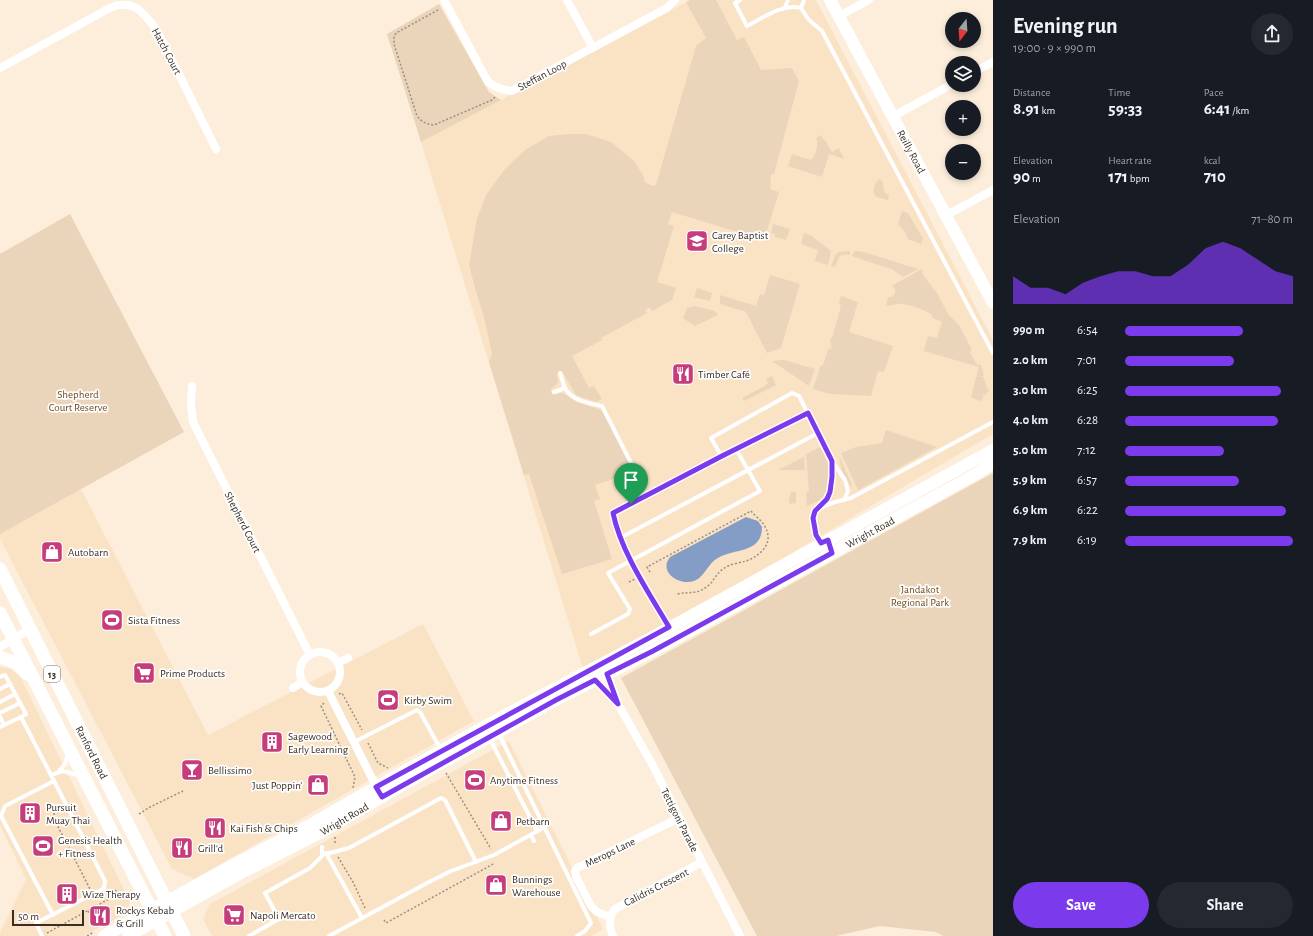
<!DOCTYPE html>
<meta charset="utf-8">
<style>
body{margin:0;font-family:"Alegreya Sans",sans-serif;background:#242831;color:#f1f3f6;height:100vh;display:flex;flex-direction:column;font-size:15px;white-space:nowrap}
*{box-sizing:border-box;margin:0}
p{font-size:13px;color:#9ea1a6}
.icon{flex:none;width:22px;height:22px;fill:none;stroke:currentColor;stroke-width:2;stroke-linecap:round;stroke-linejoin:round}
.map{position:relative;flex:1;overflow:hidden}
.panel{display:flex;flex-direction:column;background:#171b24;width:320px}
.panel>*{flex:none}
.needle{width:26px;rotate:197deg}
.controls{position:absolute;left:945px;top:12px;display:grid;gap:8px}
.controls a{display:grid;place-items:center;width:36px;height:36px;border-radius:50%;background:#171b24;box-shadow:0 2px 6px #0003;font-size:20px}
.scale{position:absolute;left:12px;bottom:10px;width:72px;box-sizing:border-box;padding-left:4px;border:2px solid #382e23;border-top:0;font-size:11px;line-height:14px;white-space:nowrap;color:#382e23;-webkit-text-stroke:3px #fefefe;paint-order:stroke}
.pin{position:absolute;display:grid;place-items:center;width:34px;height:34px;color:#fff;margin:-41px -17px;border-radius:50% 50% 50% 0;rotate:-45deg;box-shadow:0 0 4px #0007}
.pin .icon{rotate:45deg}
.round{display:grid;place-items:center;flex:none;width:42px;height:42px;border-radius:21px;background:#242831}
.summary{display:flex;align-items:center;justify-content:space-between;height:68px;padding:0 20px}
h1{font-size:22px;font-weight:700;line-height:30px}
.figures{display:grid;grid-template-columns:repeat(3,1fr);gap:6px;height:68px;padding:4px 20px}
.figures div{display:grid;align-content:center}
.figures b{font-size:17px;font-weight:700}
.figures small{font-size:11px;font-weight:400}
.figures p{font-size:11px}
.chart{height:112px;padding:8px 20px}
.chart p{display:flex;justify-content:space-between}
.chart svg{width:100%;height:72px;margin-top:4px;fill:#7c3aed;opacity:.7}
.action{display:flex;gap:8px;margin-top:auto;padding:8px 20px}
.action a{flex:1;height:46px;border-radius:24px;background:#7c3aed;color:#fff;font-size:16px;font-weight:700;line-height:46px;text-align:center}
.action a+a{background:#242831;color:#f1f3f6}
ul{padding:0 20px;list-style:none;font-size:13px}
li{display:grid;grid-template-columns:64px 48px 1fr;align-items:center;height:30px}
li i{height:10px;border-radius:5px;background:#7c3aed}
main{display:flex;flex:1;min-height:0}
.map>svg:first-child{display:block}
.built{fill:#fae2c5}
.green{fill:#ead4ba}
.water{fill:#849dc7}
.lines{fill:none;stroke-linecap:round;stroke-linejoin:round}
.path{stroke:#9c9081;stroke-width:1.5;stroke-dasharray:2 2;stroke-linecap:butt}
.lane{stroke:#fff;stroke-width:4}
.street{stroke:#fff;stroke-width:8}
.secondary{stroke:#fff;stroke-width:12}
.primary{stroke:#fff;stroke-width:13}
.route-casing{stroke:#fff;stroke-width:8}
.route{stroke:#7c3aed;stroke-width:5}
.labels{text-anchor:middle;stroke-width:3.5;stroke-linejoin:round;paint-order:stroke}
.shield{fill:#fefefe;stroke:#736c65;stroke-width:1}
.shield-label{font-size:10px;font-weight:bold;fill:#382e23}
.street-label{font-size:11px;fill:#382e23;stroke:#fefefe}
.poi-label{font-size:11px;fill:#382e23;stroke:#fefefe;text-anchor:start}
.park-label{font-size:11px;fill:#6e4c1b;stroke:#fefefe}
</style>
<main>
<div class="map">
<svg width="993" height="936" viewBox="0 0 993 936">
<rect width="100%" height="100%" fill="#fdeedc"/>
<g class="built">
<path d="M690,0H816L993,340V434L585,675L421,142Z"/>
<path d="M81,489L208,735L423,624L474,721L194,879L172,869L0,539V534Z"/>
<path d="M0,667L9,668L20,676L130,902L127,912L84,936H0V933L26,879L0,825Z"/>
<path d="M509,741L603,929L591,936H212L203,919L210,904Z"/>
</g>
<g class="green">
<path d="M690,0H716L737,40L744,37L761,70L792,68L799,81L774,174L771,175L770,181L771,183L770,189L779,192L765,237L761,239L672,212L668,224L674,226L657,282L676,288L672,300L652,311L650,307L645,310L647,313L601,338L602,340L572,356L589,388L594,386L602,399L596,402L576,395L562,371L557,373L558,383L550,390L553,395L563,393L576,402L598,409L602,411C611,425 630,457 631,473L595,485L600,499L594,501L612,559L562,574L529,474L524,475L489,362L492,354L485,321L475,288L469,265L477,219L486,195L505,169L525,150L549,136L570,134H586L611,142L634,161L643,175L645,182L652,186L656,185L696,46L706,38L686,2Z"/>
<path d="M439,4L489,92L501,100L421,142L387,34Z"/>
<path d="M820,135L824,140H825L832,152L839,148L844,159L829,154L822,177L788,166L792,154L811,160C816,154 818,147 817,140L815,139Z"/>
<path d="M880,179L883,183L884,192L889,196L888,200L877,197L874,194C873,189 875,182 880,179Z"/>
<path d="M902,211L908,213L923,239L921,244L908,239L905,232L898,224Z"/>
<path d="M70,214L184,432L0,534V254Z"/>
<path d="M773,224L790,229L786,240L775,237V234L771,233Z"/>
<path d="M804,233L812,236L831,251L828,265L815,261L818,250L801,244Z"/>
<path d="M849,251L850,252V255C839,254 839,256 836,265L834,267L831,266L835,256L838,252Z"/>
<path d="M855,251L864,252L918,269L903,277L892,269L866,261L852,256Z"/>
<path d="M922,269L923,275L937,293L948,314L959,325L972,350L970,352L977,365L980,364L984,375L980,377H983L984,379L981,381L984,380L986,383L983,385L986,384L987,387L985,389L988,388L989,391L985,395L982,394L984,396L981,401L978,400L979,397L978,400L974,399L975,396L974,399L971,397L979,367L924,351L928,336L937,338L942,322L933,318L931,314C923,309 911,305 901,304C894,303 893,307 886,305L888,297H892L895,293V289L892,286L893,285Z"/>
<path d="M770,275L800,284L781,348L767,353L746,312L720,304V295L756,306L760,294L764,295Z"/>
<path d="M697,288L712,293L710,301L694,297Z"/>
<path d="M841,296L858,302L849,332L893,346L884,372L878,371L871,396L830,394L813,389L820,367L823,365L829,347L832,350L830,340L833,335L841,306L839,303Z"/>
<path d="M694,306L715,311L718,315L695,326L683,318L687,308Z"/>
<path d="M784,360L815,369L809,386L772,361Z"/>
<path d="M772,376L776,385L744,401L742,398L768,384L766,379Z"/>
<path d="M886,430L937,447L858,490L841,453L856,447L882,443Z"/>
<path d="M820,447L828,463L830,472L827,492L818,501L807,506L806,493L809,491L806,454Z"/>
<path d="M839,456L852,485L851,487L842,471Z"/>
<path d="M804,457L805,470H778Z"/>
<path d="M993,473V936H943L936,932L880,926L836,936H757L621,678Z"/>
<path d="M791,492H796V503L790,504C787,499 790,497 791,492Z"/>
</g>
<path class="water" d="M746,517L758,521L762,527C762,554 734,548 718,558C708,563 704,578 694,581C679,586 658,572 670,557Z"/>
<g class="lines">
<g class="path">
<path d="M438,10L396,33L394,37V44L417,116C422,122 426,124 434,125L492,100L496,96"/>
<path d="M650,572L647,567L751,511C755,516 761,520 764,525C775,542 762,555 746,561C739,563 729,564 723,569C718,572 715,578 711,583C698,596 691,591 677,594"/>
<path d="M629,582L635,579"/>
<path d="M339,694L342,693L362,730"/>
<path d="M324,703L321,706L355,777L353,788"/>
<path d="M368,743L378,763L388,768"/>
<path d="M446,773L491,849"/>
<path d="M60,810L61,811L52,815L90,889"/>
<path d="M139,814L150,807L183,791"/>
<path d="M335,837V845"/>
<path d="M338,857L353,882L365,908"/>
<path d="M88,911L98,928"/>
<path d="M384,920L386,923L495,863"/>
<path d="M47,933L118,894L114,888"/>
<path d="M87,936L94,932"/>
</g>
<g class="lane">
<path d="M740,0L735,3L747,26C763,18 783,3 801,8"/>
<path d="M804,0L801,8L809,20L822,31L993,353"/>
<path d="M785,7L788,0"/>
<path d="M560,373C562,378 563,384 565,388C572,401 589,403 602,406L633,467L634,480L631,504"/>
<path d="M554,392L565,388"/>
<path d="M722,457L808,413"/>
<path d="M818,509L835,502L851,498L993,422"/>
<path d="M620,538L818,433"/>
<path d="M821,543C816,534 809,519 816,510C821,505 827,500 830,493C834,483 832,471 832,461"/>
<path d="M669,627L620,538L617,530L613,513L722,457L711,438L792,393L799,396L832,461L845,480L848,491L844,500"/>
<path d="M591,634L628,614L630,609L608,573L760,491L736,449"/>
<path d="M0,677L5,675L26,714L21,717"/>
<path d="M0,689L10,684"/>
<path d="M0,702L15,694"/>
<path d="M0,713L20,703"/>
<path d="M0,717L4,725"/>
<path d="M0,727L21,717L51,775L63,771L80,776"/>
<path d="M499,734L591,923L585,931L577,936"/>
<path d="M490,739L537,831"/>
<path d="M354,742L417,710L420,712L441,750"/>
<path d="M59,771L65,764L68,755"/>
<path d="M531,835L534,841"/>
<path d="M326,853L362,918"/>
<path d="M326,854L349,848L441,798L445,800L476,862"/>
<path d="M53,915L1,816L5,806L54,781"/>
<path d="M42,936L36,923L101,890L104,888L105,881L51,775"/>
<path d="M249,936L279,919L265,893L310,868L322,856V847"/>
<path d="M329,936L427,883L451,871L494,855L545,827"/>
</g>
<g class="street">
<path d="M444,0L488,82C496,88 502,90 512,91L667,8L675,0"/>
<path d="M567,0L593,48"/>
<path d="M839,16L869,0"/>
<path d="M0,68L108,9L118,5H129L138,9L148,19L156,29L165,46L216,149"/>
<path d="M974,72L993,62"/>
<path d="M892,117L952,84"/>
<path d="M945,216L993,190"/>
<path d="M192,386L191,404L193,422L310,655"/>
<path d="M0,647L30,629"/>
<circle cx="320" cy="672" r="20"/>
<path d="M338,663L348,658"/>
<path d="M606,671L618,704L652,764L740,936"/>
<path d="M593,677L616,702"/>
<path d="M293,688L303,682"/>
<path d="M328,691L378,790"/>
<path d="M610,917L597,912L591,906L576,877L575,871L577,868L679,818"/>
<path d="M613,936C609,926 608,918 615,909L702,862"/>
</g>
<g class="secondary">
<path id="s1" d="M830,0L993,303"/>
<path d="M104,936L233,865L310,825L376,787L509,713L647,640L993,450"/>
<path id="s2" d="M128,936L239,874L316,835L413,779L556,700L653,651L978,473L993,463"/>
</g>
<g class="primary">
<path id="s3" d="M0,569L184,936"/>
<path d="M0,613L165,936"/>
<path d="M0,657L16,663L27,674"/>
</g>
</g>
<g class="lines">
<g class="route-casing">
<path id="route" d="M808,413L832,461V477L830,492L827,499L815,511L813,518L816,535L821,543L828,540L832,553L653,651L607,674L618,704L595,680L556,700L382,797L376,787L669,627C649,593 621,552 613,513L722,456Z"/>
</g>
<use href="#route" class="route"/>
</g>
<defs>
<g id="school-square" transform="scale(1.15)"><rect x="-9" y="-9" width="18" height="18" rx="4" fill="#c53d7b" stroke="#fefefe"/><path d="M0-5L7-2L0 1L-7-2ZM-4 1L0 2.5L4 1V4Q0 6-4 4Z" fill="#fff"/></g>
<g id="restaurant-square" transform="scale(1.15)"><rect x="-9" y="-9" width="18" height="18" rx="4" fill="#c53d7b" stroke="#fefefe"/><path d="M-5-6h1v4h1v-4h1v4h1v-4h1v5L-1.5 .5V6h-2V.5L-5-1ZM5-6V6H3V1.5H1.5Q1.5-4 5-6Z" fill="#fff"/></g>
<g id="shop-square" transform="scale(1.15)"><rect x="-9" y="-9" width="18" height="18" rx="4" fill="#c53d7b" stroke="#fefefe"/><path d="M-5-2.5h2.3a2.7 3.5 0 0 1 5.4 0H5L5.5 6h-11ZM-1.5-2.5h3a1.5 2.3 0 0 0-3 0Z" fill="#fff"/></g>
<g id="stadium-square" transform="scale(1.15)"><rect x="-9" y="-9" width="18" height="18" rx="4" fill="#c53d7b" stroke="#fefefe"/><path d="M0-5a6.5 5 0 1 0 0 10a6.5 5 0 1 0 0-10ZM-3.5-1.8h7v3.6h-7Z" fill="#fff"/></g>
<g id="supermarket-square" transform="scale(1.15)"><rect x="-9" y="-9" width="18" height="18" rx="4" fill="#c53d7b" stroke="#fefefe"/><path d="M-6-5.5h2.5l.6 2H6L4.5 2H-2.5L-4.4-4H-6ZM-1.5 3.2a1.3 1.3 0 1 0 .1 0ZM3 3.2a1.3 1.3 0 1 0 .1 0Z" fill="#fff"/></g>
<g id="building-square" transform="scale(1.15)"><rect x="-9" y="-9" width="18" height="18" rx="4" fill="#c53d7b" stroke="#fefefe"/><path d="M-4-6H4V6H1V3H-1V6H-4ZM-2.5-4.3h1.7v1.8h-1.7ZM.8-4.3h1.7v1.8H.8ZM-2.5-1h1.7V.8h-1.7ZM.8-1h1.7V.8H.8Z" fill="#fff"/></g>
<g id="bar-square" transform="scale(1.15)"><rect x="-9" y="-9" width="18" height="18" rx="4" fill="#c53d7b" stroke="#fefefe"/><path d="M-6-5H6L.8 .8V4.5H3.5V6h-7V4.5H-.8V.8Z" fill="#fff"/></g>
</defs>
<g fill-rule="evenodd">
<use href="#school-square" x="697" y="241"/>
<use href="#restaurant-square" x="683" y="374"/>
<use href="#shop-square" x="52" y="552"/>
<use href="#stadium-square" x="112" y="620"/>
<use href="#supermarket-square" x="144" y="673"/>
<use href="#stadium-square" x="388" y="700"/>
<use href="#building-square" x="272" y="742"/>
<use href="#bar-square" x="192" y="770"/>
<use href="#stadium-square" x="475" y="780"/>
<use href="#shop-square" x="318" y="785"/>
<use href="#building-square" x="30" y="813"/>
<use href="#shop-square" x="501" y="821"/>
<use href="#restaurant-square" x="215" y="828"/>
<use href="#stadium-square" x="43" y="846"/>
<use href="#restaurant-square" x="182" y="848"/>
<use href="#shop-square" x="496" y="885"/>
<use href="#building-square" x="67" y="894"/>
<use href="#supermarket-square" x="234" y="915"/>
<use href="#restaurant-square" x="100" y="916"/>
</g>
<g class="labels">
<rect class="shield" x="44" y="666" width="16" height="16" rx="3"/>
<g class="shield-label">
<text x="52" y="678">13</text>
</g>
<g class="street-label">
<text transform="translate(167 51) rotate(62)" y="4">Hatch Court</text>
<text transform="translate(542 75) rotate(-28)" y="4">Steffan Loop</text>
<text dy="4" stroke="none"><textPath href="#s1" startOffset="172">Reilly Road</textPath></text>
<text transform="translate(243 522) rotate(63)" y="4">Shepherd Court</text>
<text dy="4" stroke="none"><textPath href="#s2" startOffset="845">Wright Road</textPath></text>
<text dy="4" stroke="none"><textPath href="#s3" startOffset="205">Ranford Road</textPath></text>
<text dy="4" stroke="none"><textPath href="#s2" startOffset="246">Wright Road</textPath></text>
<text transform="translate(680 820) rotate(63)" y="4">Tettigoni Parade</text>
<text transform="translate(610 852) rotate(-26)" y="4">Merops Lane</text>
<text transform="translate(656 887) rotate(-27)" y="4">Calidris Crescent</text>
</g>
<g class="poi-label">
<text x="712" y="239">Carey Baptist<tspan x="712" dy="13">College</tspan></text>
<text x="698" y="378">Timber Café</text>
<text x="68" y="556">Autobarn</text>
<text x="128" y="624">Sista Fitness</text>
<text x="160" y="677">Prime Products</text>
<text x="404" y="704">Kirby Swim</text>
<text x="288" y="740">Sagewood<tspan x="288" dy="13">Early Learning</tspan></text>
<text x="208" y="774">Bellissimo</text>
<text x="490" y="784">Anytime Fitness</text>
<text x="302" y="789" text-anchor="end">Just Poppin’</text>
<text x="46" y="811">Pursuit<tspan x="46" dy="13">Muay Thai</tspan></text>
<text x="516" y="825">Petbarn</text>
<text x="230" y="832">Kai Fish &amp; Chips</text>
<text x="58" y="844">Genesis Health<tspan x="58" dy="13">+ Fitness</tspan></text>
<text x="198" y="852">Grill'd</text>
<text x="512" y="883">Bunnings<tspan x="512" dy="13">Warehouse</tspan></text>
<text x="82" y="898">Wize Therapy</text>
<text x="116" y="914">Rockys Kebab<tspan x="116" dy="13">&amp; Grill</tspan></text>
<text x="250" y="919">Napoli Mercato</text>
</g>
<g class="park-label">
<text x="78" y="398">Shepherd<tspan x="78" dy="13">Court Reserve</tspan></text>
<text x="920" y="593">Jandakot<tspan x="920" dy="13">Regional Park</tspan></text>
</g>
</g>
</svg>
<div class="controls">
<a><svg class="needle" viewBox="-14 -14 28 28"><path d="M0-13l5 13h-10z" fill="#e53935"/><path d="M0 13l5-13h-10z" fill="#9ea1a6"/></svg></a>
<a><svg class="icon" aria-label="layers" viewBox="0 0 24 24"><path d="M12 4l9 5-9 5-9-5zM3 14l9 5 9-5"/></svg></a>
<a>+</a>
<a>−</a>
</div>
<div class="scale">50 m</div>
<div class="pin" style="left:631px;top:504px;background:#1e9e55"><svg class="icon" aria-label="arrive" viewBox="0 0 24 24"><path d="M6 21V4h12l-3 4 3 4H6"/></svg></div>
</div>
<section class="panel">
<div class="summary"><div><h1>Evening run</h1><p>19:00 · 9 × 990 m</p></div><a class="round"><svg class="icon" aria-label="share" viewBox="0 0 24 24"><path d="M12 15V3M7 8l5-5 5 5M5 13v7h14v-7"/></svg></a></div>
<div class="figures">
<div><p>Distance</p><b>8.91<small> km</small></b></div>
<div><p>Time</p><b>59:33</b></div>
<div><p>Pace</p><b>6:41<small> /km</small></b></div>
</div>
<div class="figures">
<div><p>Elevation</p><b>90<small> m</small></b></div>
<div><p>Heart rate</p><b>171<small> bpm</small></b></div>
<div><p>kcal</p><b>710</b></div>
</div>
<div class="chart"><p><span>Elevation</span>71–80 m</p>
<svg viewBox="0 0 160 44" preserveAspectRatio="none"><path d="M0 44V27L10 34L20 34L30 38L40 31L50 27L60 24L70 24L80 27L90 27L100 20L110 10L120 6L130 10L140 17L150 24L160 27V44z"/></svg>
</div>
<ul>
<li><b>990 m</b>6:54<i style="width:70%"></i></li>
<li><b>2.0 km</b>7:01<i style="width:65%"></i></li>
<li><b>3.0 km</b>6:25<i style="width:93%"></i></li>
<li><b>4.0 km</b>6:28<i style="width:91%"></i></li>
<li><b>5.0 km</b>7:12<i style="width:59%"></i></li>
<li><b>5.9 km</b>6:57<i style="width:68%"></i></li>
<li><b>6.9 km</b>6:22<i style="width:96%"></i></li>
<li><b>7.9 km</b>6:19<i style="width:100%"></i></li>
</ul>
<div class="action"><a>Save</a><a>Share</a></div>
</section>
</main>
